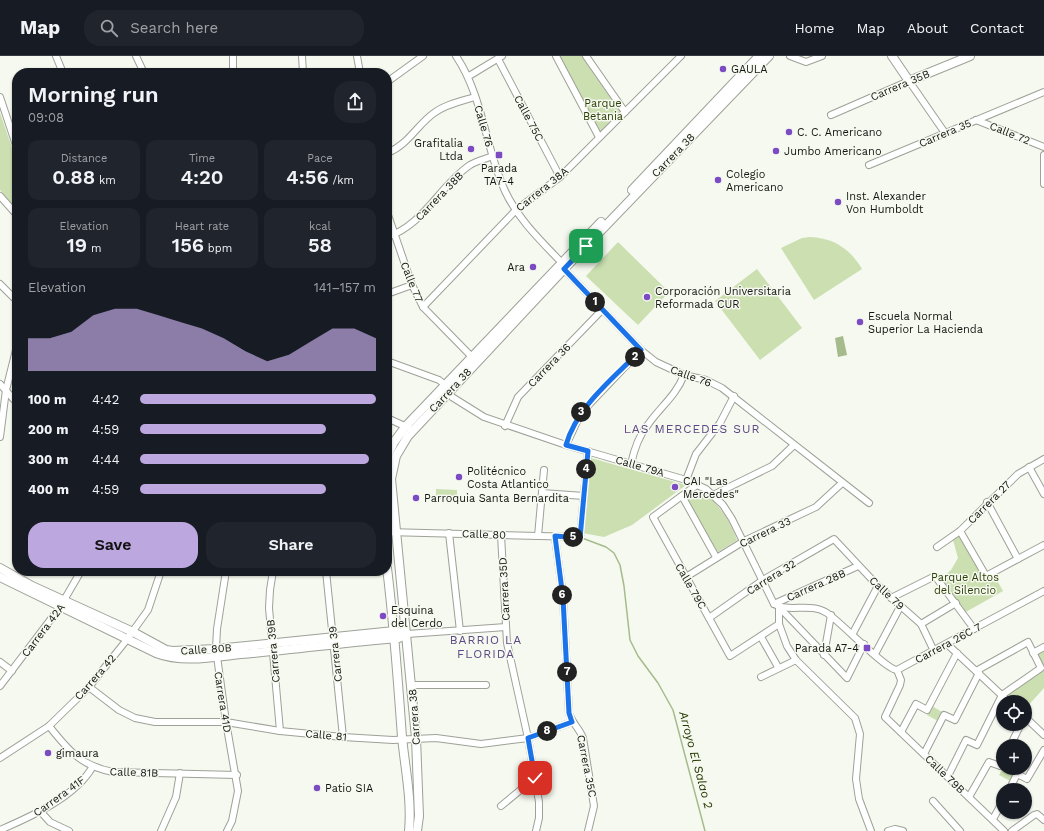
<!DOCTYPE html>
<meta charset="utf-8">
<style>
body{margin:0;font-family:"Work Sans",sans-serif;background:#20242c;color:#f1f3f6;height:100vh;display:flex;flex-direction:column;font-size:15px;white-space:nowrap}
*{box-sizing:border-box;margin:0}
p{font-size:13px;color:#9ea1a6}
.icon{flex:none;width:22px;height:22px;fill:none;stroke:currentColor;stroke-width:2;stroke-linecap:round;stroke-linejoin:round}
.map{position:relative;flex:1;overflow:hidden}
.details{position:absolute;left:12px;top:12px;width:380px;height:508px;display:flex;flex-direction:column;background:#171b24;border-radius:16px;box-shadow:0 1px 3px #0004}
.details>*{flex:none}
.tools{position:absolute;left:996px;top:639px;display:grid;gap:8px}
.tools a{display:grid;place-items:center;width:36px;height:36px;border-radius:50%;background:#171b24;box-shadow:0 1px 3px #0004;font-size:20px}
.pin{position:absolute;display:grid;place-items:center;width:34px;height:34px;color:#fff;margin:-17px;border-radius:8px;box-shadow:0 2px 6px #0006}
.km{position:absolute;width:20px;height:20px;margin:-10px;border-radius:50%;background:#222;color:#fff;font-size:11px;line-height:20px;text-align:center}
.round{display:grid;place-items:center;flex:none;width:42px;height:42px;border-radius:16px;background:#20242c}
.headline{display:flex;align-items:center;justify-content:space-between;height:68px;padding:0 16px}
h1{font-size:22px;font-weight:600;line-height:30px}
.stats{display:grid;grid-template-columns:repeat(3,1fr);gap:6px;height:68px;padding:4px 16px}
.stats div{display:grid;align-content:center;border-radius:10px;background:#20242c;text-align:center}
.stats b{font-size:20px;font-weight:600}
.stats small{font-size:11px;font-weight:400}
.stats p{font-size:11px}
.chart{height:112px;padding:8px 16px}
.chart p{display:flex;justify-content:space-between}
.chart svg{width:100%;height:72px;margin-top:4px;fill:#bca7df;opacity:.7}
.button{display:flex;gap:8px;margin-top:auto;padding:8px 16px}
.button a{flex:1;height:46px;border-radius:16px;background:#bca7df;color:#111;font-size:16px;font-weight:600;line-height:46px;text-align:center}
.button a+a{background:#20242c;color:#f1f3f6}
ul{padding:0 16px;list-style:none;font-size:13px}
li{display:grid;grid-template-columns:64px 48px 1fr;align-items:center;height:30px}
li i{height:10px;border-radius:5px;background:#bca7df}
header{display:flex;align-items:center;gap:24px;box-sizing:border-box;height:56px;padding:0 20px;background:#171b24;border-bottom:1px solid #363941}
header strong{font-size:19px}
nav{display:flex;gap:22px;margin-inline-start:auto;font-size:14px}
.search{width:280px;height:36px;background:#20242c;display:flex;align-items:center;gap:10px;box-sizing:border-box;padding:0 14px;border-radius:16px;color:#9ea1a6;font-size:15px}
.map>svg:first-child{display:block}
.green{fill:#cbdfb1}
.water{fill:#a6bb8b}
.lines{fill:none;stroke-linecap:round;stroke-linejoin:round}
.stream{stroke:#a6bb8b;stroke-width:1.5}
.minor-casing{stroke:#9da198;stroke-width:8}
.major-casing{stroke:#9da198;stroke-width:10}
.minor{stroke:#fff;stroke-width:6}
.major{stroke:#fff;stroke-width:8}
.route-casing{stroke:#fff;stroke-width:8}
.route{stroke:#1a73e8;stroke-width:5}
.poi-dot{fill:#7c4ac2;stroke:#f5f9ef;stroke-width:1.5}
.labels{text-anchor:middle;stroke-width:3;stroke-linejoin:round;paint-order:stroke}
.poi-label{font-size:11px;fill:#151613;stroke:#f5f9ef;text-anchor:start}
.street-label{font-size:11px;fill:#151613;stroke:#f5f9ef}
.park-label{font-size:11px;fill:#2d3f08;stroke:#f5f9ef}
.neighbourhood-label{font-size:12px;letter-spacing:1px;fill:#5d4683;stroke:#f5f9ef}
.water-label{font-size:12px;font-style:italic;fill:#263801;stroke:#f5f9ef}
</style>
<header>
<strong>Map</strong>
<div class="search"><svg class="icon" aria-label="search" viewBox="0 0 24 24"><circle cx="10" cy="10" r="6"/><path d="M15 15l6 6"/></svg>Search here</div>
<nav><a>Home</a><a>Map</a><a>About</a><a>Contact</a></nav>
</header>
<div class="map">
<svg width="1044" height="775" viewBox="0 0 1044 775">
<rect width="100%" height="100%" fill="#f5f9ef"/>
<g class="green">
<path d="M556,0H585L625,56L599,81Z"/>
<path d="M0,57L17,106V154L0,134Z"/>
<path d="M810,181C834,182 850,193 862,213L814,244L781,192L802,182Z"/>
<path d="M618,186L669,236L638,269L586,220Z"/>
<path d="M757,213L802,272L760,304L715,245Z"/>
<path d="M591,402L686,429L632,469L604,481L583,477Z"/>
<path d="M436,433L457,434V444L436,443Z"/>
<path d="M692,435C713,435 731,466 737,484L718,496L684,441Z"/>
<path d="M959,479L984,524L994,519L1003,535L964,557L940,524L951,514L958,502L953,484Z"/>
<path d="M1044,595V632L1025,653V646H1017L1008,638L1043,613L1036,599Z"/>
<path d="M932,650L942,656L938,665L927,659Z"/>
<path d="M1003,712H1012L1016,714L1010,725L999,719Z"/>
</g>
<path class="water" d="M843,280L847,299L838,301L835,282Z"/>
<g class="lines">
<path class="stream" d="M582,482L606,491L614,497L620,509L624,530L630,584L638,600L658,627L673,654L705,775"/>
<g class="minor-casing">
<g id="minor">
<path d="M56,0L63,17"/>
<path d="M136,0L144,17"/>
<path d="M233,0V17"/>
<path d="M302,0L303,17"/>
<path d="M357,0L360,17"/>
<path d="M456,0C483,40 485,91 505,135C518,163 540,184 562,207L564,213L641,294L656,306L684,319L706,324L722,332L869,447"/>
<path d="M556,0L599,81"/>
<path d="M586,0L625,56"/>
<path d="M790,0L806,6L822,0"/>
<path d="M498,3L560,121"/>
<path d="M469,20L502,0"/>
<path d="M387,26L423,0"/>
<path d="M0,41L17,92"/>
<path d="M831,59L909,25L945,77"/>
<path d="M976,64L1044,91"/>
<path d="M387,97C408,89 417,69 434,57C446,48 462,45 475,41"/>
<path d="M1044,99V128"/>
<path d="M869,109L1044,36"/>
<path d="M0,140L17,159"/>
<path d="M387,156L412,229L423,251L472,301"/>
<path d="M387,181C424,169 439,130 470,109C477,105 485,103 493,100"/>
<path d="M0,228L17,245"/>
<path d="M387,238L412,229"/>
<path d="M423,251L516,154L560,121L681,0"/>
<path d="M387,305L439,324L444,328L452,341L484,361L566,389L686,424L706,433L723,449L732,463L774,548C789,557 811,546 827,557C841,566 886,614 897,614"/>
<path d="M0,328L17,347"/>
<path d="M387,362L409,372"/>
<path d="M505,370L518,341L602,254"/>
<path d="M0,381L6,334L17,290"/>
<path d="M566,389L581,357L641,294"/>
<path d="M631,408C634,394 638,381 647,370C659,352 676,340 684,319"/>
<path d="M1029,411L1044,438"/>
<path d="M686,424L696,398L720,367L734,340"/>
<path d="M698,428L653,461L730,600L779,568"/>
<path d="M542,437L584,440"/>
<path d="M713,439L772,410L794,389"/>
<path d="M682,440L716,501"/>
<path d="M987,446L1018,503"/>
<path d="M960,475L986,520L1044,489"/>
<path d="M387,476L580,481L588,395"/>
<path d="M449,477L460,575"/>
<path d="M501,479L507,587L528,682L539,746V762L536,775"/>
<path d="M538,480L544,414"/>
<path d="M555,481L563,541L569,657C572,667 579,672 583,682L594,750L588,775"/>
<path d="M937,491L960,475L1018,418L1044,403"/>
<path d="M226,515L217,573L216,593L226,666L238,735L232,765L227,775"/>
<path d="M273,515L270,534L269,552L280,675"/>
<path d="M326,515L343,681"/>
<path d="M686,521L744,485L816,451L842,427"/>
<path d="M891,542L935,520L974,573"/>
<path d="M774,548L858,510"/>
<path d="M779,551V568L787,590L796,604L855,662L860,678L856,723L859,743L871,775"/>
<path d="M779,551L847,622L864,588"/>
<path d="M709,562L763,524L834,483L878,530L921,568L934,595"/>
<path d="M921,568L956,547"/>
<path d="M853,577L878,530"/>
<path d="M407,578L506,571"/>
<path d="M761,581L778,611"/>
<path d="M947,588L1009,646"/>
<path d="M1033,597L1044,591"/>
<path d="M875,598L900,551"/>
<path d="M824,599L831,559"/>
<path d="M0,606L12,615"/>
<path d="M897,614L901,624L900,629L885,661L1004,775"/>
<path d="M897,614L1044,535"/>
<path d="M761,621L796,604"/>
<path d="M412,629H486"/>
<path d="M0,630L60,551L81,515"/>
<path d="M89,631L119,654L135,662L155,666H226L280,675L343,681L393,684L436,682L481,688L528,682L572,666"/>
<path d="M1025,661L1044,679"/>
<path d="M49,670C68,694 81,710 113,716L237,719"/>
<path d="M901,676L916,648L927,654L957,597"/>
<path d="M1010,690L1021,668"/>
<path d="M924,698L944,659L955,664L979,617"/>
<path d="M0,702L49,670L89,631L125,586L148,554L161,515"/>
<path d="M948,720L966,684L977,689L1002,639L1041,612L1028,586L976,615"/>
<path d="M1009,734L1017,718L1027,723L1044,694"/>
<path d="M969,741L989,706L1000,710L1003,705"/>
<path d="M933,745L960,775"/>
<path d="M501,750L535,722"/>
<path d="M41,756L50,766L69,775"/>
<path d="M993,763L1003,745"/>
<path d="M0,774C30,761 76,741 93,710"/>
<path d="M161,775L176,741L180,717"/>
<path d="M888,775L895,773L903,775"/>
<path d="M1012,775L1034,759L1037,758L1044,764"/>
</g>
</g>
<g class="major-casing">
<g id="major">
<path d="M892,0L909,25L970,0"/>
<path d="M632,134L759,0"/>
<path d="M387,401L394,386L406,370L601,166"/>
<path d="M0,512L32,530L133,576L166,594L173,595L216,593L394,575L407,578"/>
<path d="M387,512C394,568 398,625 402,681C405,712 412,744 409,775"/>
<path d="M0,521L156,597C182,607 213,601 241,598C293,594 346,586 399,582L407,578"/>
<path d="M417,775L419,760L416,682L391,423L396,400L408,380L564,213L769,0"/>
</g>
</g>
<use href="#minor" class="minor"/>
<use href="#major" class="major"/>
</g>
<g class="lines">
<g class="route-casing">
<path id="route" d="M535,722L528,682L572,666L569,657L563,542L555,480L580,482L588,395L566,389C577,350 614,322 641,294L564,213L586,190"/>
</g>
<use href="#route" class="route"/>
</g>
<g class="poi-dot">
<circle cx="723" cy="13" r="4"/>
<circle cx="789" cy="76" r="4"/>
<circle cx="471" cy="93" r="4"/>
<circle cx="776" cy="95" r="4"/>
<rect x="495" y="95" width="8" height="8" rx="2"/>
<circle cx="718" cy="124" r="4"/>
<circle cx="838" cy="146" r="4"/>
<circle cx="533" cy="211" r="4"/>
<circle cx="647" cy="241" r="4"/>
<circle cx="860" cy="266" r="4"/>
<circle cx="459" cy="421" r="4"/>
<circle cx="675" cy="431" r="4"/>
<circle cx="416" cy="442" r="4"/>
<circle cx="383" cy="560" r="4"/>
<rect x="863" y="588" width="8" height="8" rx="2"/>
<circle cx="48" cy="697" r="4"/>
<circle cx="317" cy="732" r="4"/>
</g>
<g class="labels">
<g class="poi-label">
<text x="731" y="17">GAULA</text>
<text x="797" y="80">C. C. Americano</text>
<text x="463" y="91" text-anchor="end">Grafitalia<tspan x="463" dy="13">Ltda</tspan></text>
<text x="784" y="99">Jumbo Americano</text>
<text x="499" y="116" text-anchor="middle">Parada<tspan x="499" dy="13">TA7-4</tspan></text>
<text x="726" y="122">Colegio<tspan x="726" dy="13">Americano</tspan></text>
<text x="846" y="144">Inst. Alexander<tspan x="846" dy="13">Von Humboldt</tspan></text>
<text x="525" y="215" text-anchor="end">Ara</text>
<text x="655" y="239">Corporación Universitaria<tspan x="655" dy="13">Reformada CUR</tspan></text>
<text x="868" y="264">Escuela Normal<tspan x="868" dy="13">Superior La Hacienda</tspan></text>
<text x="467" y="419">Politécnico<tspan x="467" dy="13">Costa Atlantico</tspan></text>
<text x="683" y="429">CAI "Las<tspan x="683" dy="13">Mercedes"</tspan></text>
<text x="424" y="446">Parroquia Santa Bernardita</text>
<text x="391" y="558">Esquina<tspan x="391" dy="13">del Cerdo</tspan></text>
<text x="859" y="596" text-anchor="end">Parada A7-4</text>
<text x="56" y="701">gimaura</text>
<text x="325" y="736">Patio SIA</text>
</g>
<g class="street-label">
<text transform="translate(900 29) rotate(-23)" y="4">Carrera 35B</text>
<text transform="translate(529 62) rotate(62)" y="4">Calle 75C</text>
<text transform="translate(484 70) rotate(74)" y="4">Calle 76</text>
<text transform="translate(945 77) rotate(-23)" y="4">Carrera 35</text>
<text transform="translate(1010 77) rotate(22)" y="4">Calle 72</text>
<text transform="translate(673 99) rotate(-46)" y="4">Carrera 38</text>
<text transform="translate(542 133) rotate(-39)" y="4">Carrera 38A</text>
<text transform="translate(439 140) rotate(-46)" y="4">Carrera 38B</text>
<text transform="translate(412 226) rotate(68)" y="4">Calle 77</text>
<text transform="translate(549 309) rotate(-46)" y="4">Carrera 36</text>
<text transform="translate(691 320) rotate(20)" y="4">Calle 76</text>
<text transform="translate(450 334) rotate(-47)" y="4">Carrera 38</text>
<text transform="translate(640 410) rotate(16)" y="4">Calle 79A</text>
<text transform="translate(989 446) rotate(-45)" y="4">Carrera 27</text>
<text transform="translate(765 476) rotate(-26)" y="4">Carrera 33</text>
<text transform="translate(484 478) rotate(2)" y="4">Calle 80</text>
<text transform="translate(771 521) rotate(-32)" y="4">Carrera 32</text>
<text transform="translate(816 529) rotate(-24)" y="4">Carrera 28B</text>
<text transform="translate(691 530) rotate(60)" y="4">Calle 79C</text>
<text transform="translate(504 533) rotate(-93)" y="4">Carrera 35D</text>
<text transform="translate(887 537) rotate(43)" y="4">Calle 79</text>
<text transform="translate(43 574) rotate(-53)" y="4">Carrera 42A</text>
<text transform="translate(948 587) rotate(-28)" y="4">Carrera 26C 7</text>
<text transform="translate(206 593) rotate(-4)" y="4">Calle 80B</text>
<text transform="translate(273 595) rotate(-95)" y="4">Carrera 39B</text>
<text transform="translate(335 598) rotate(-96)" y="4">Carrera 39</text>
<text transform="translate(95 621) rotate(-49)" y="4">Carrera 42</text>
<text transform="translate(223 646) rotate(81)" y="4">Carrera 41D</text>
<text transform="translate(414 661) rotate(-94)" y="4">Carrera 38</text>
<text transform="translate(326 679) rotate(5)" y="4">Calle 81</text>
<text transform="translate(587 710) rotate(79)" y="4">Carrera 35C</text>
<text transform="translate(134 716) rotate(2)" y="4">Calle 81B</text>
<text transform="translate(945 718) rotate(44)" y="4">Calle 79B</text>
<text transform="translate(59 740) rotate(-36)" y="4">Carrera 41F</text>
</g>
<g class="park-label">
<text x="603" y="51">Parque<tspan x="603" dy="13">Betania</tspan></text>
<text x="965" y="525">Parque Altos<tspan x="965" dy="13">del Silencio</tspan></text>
</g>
<g class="neighbourhood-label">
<text x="692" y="377">LAS MERCEDES SUR</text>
<text x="486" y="588">BARRIO LA<tspan x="486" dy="14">FLORIDA</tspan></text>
</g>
<g class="water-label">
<text transform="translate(696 704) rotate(75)" y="4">Arroyo El Salao 2</text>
</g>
</g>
</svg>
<div class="tools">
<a><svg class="icon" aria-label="locate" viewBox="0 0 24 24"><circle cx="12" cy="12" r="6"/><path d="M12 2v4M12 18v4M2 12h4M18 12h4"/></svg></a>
<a>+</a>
<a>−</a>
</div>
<div class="pin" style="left:586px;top:190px;background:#1e9e55"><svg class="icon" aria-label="arrive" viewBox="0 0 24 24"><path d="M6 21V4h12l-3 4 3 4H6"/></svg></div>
<div class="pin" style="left:535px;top:722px;background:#d93025"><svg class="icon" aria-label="check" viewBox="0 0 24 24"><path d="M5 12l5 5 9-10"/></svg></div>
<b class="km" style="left:595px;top:246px">1</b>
<b class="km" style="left:635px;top:301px">2</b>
<b class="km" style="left:581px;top:356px">3</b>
<b class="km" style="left:586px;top:413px">4</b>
<b class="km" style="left:573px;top:481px">5</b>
<b class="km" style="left:562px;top:539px">6</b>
<b class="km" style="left:567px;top:616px">7</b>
<b class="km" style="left:547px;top:675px">8</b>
<section class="details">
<div class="headline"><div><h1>Morning run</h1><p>09:08</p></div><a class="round"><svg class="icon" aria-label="share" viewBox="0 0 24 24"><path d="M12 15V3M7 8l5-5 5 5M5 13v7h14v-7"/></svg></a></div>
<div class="stats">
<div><p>Distance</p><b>0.88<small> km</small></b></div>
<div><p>Time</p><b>4:20</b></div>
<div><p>Pace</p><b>4:56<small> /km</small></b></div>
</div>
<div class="stats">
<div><p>Elevation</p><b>19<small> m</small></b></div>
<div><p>Heart rate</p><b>156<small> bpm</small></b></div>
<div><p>kcal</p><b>58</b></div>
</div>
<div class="chart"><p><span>Elevation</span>141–157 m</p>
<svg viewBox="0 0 160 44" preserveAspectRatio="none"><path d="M0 44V24L10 24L20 20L30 10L40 6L50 6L60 10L70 14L80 18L90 24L100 32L110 38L120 34L130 26L140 18L150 18L160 24V44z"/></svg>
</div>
<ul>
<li><b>100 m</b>4:42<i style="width:100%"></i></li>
<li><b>200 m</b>4:59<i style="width:79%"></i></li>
<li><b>300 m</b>4:44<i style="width:97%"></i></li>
<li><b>400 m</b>4:59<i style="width:79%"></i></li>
</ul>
<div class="button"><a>Save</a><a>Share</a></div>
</section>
</div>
